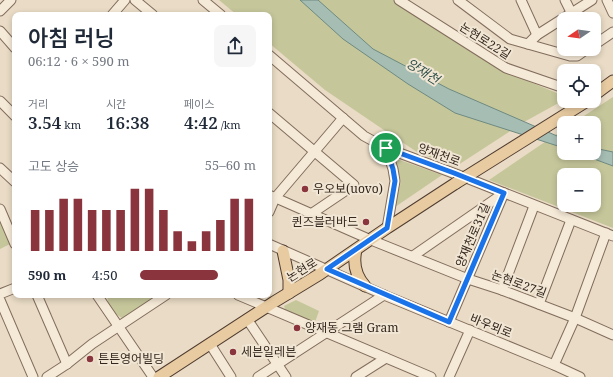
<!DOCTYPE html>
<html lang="ko">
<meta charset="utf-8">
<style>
body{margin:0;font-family:"Noto Serif","Noto Sans KR",serif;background:#f6f6f7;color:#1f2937;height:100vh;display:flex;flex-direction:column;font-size:15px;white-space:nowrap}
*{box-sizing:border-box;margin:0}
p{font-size:13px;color:#747a83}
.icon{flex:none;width:22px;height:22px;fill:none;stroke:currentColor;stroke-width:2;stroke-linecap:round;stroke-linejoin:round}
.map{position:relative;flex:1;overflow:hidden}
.side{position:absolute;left:12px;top:12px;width:260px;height:286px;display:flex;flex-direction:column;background:#fff;border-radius:8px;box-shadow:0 2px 6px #0003}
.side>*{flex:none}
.needle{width:26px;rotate:257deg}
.controls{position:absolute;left:557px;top:12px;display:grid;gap:8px}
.controls a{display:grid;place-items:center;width:44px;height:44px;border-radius:8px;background:#fff;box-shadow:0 2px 6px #0003;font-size:20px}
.pin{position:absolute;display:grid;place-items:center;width:34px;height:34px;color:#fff;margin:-17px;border:2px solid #fff;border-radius:50%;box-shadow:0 1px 4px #0007}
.round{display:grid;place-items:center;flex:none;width:42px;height:42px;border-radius:8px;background:#f6f6f7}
.overview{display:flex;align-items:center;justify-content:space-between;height:68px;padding:0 16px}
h1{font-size:22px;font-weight:600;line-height:30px}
.stats{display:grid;grid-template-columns:repeat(3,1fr);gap:6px;height:68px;padding:4px 16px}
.stats div{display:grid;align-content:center}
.stats b{font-size:17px;font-weight:600}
.stats small{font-size:11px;font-weight:400}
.stats p{font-size:11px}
.chart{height:112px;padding:8px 16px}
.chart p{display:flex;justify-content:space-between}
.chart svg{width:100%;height:72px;margin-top:4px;stroke:#8a343d;stroke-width:6}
ul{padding:0 16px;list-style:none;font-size:13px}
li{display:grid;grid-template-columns:64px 48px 1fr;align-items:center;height:30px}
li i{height:10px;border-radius:5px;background:#8a343d}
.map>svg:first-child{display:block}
.green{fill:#c5c69a;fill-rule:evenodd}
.water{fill:#a6bdb4;stroke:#6e8a80}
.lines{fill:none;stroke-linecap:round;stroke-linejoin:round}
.minor-casing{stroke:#826d5d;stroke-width:11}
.major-casing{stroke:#503c31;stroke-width:13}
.minor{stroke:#f5e9d7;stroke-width:9}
.major{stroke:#e8cba1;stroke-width:11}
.major-bridge-casing{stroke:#503c31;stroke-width:13;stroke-linecap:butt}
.major-bridge{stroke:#e8cba1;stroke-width:11}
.route-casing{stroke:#fff;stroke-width:8}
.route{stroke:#1a73e8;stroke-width:5}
.poi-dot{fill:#8a343d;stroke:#f1e6d3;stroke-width:1.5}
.labels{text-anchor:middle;stroke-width:4;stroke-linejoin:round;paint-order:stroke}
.street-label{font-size:12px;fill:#33271f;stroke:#f1e6d3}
.poi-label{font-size:12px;fill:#33271f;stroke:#f1e6d3;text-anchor:start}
.water-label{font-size:13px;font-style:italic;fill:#30514c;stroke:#f1e6d3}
</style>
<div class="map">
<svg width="613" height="377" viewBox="0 0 613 377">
<rect width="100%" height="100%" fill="#e9dbc5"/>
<g class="green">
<path d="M219,0H395L461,44L523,79L564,96V100L524,122L455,167L417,152L381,128L325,90L269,43V15H237Z"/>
<path d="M613,97V228L489,180L564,129V153H594V123H573ZM564,175H594V205H564Z"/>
<path d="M394,158L442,175L395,207L401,181Z"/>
<path d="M0,209L14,242L0,249Z"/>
<path d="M107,295H149L153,301L122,318C112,312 108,306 107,295Z"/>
<path d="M296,300L319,311L314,325L286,312L284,306Z"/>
</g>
<g class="water">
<path d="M300,0H318L373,49L449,89L564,139V148L455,113L408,84L343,39Z"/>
<path d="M594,148L613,152V166L578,153H594Z"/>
</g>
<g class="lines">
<g class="minor-casing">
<g id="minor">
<path d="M135,0L153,15"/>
<path d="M203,0L221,15"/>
<path d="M399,0L506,68L564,88"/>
<path d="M458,0L510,39L570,56H577L587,49"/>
<path d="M521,0L537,35"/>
<path d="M565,0L572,14"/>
<path d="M607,0L613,13"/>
<path d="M0,11L11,0"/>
<path d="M112,15L125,0"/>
<path d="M0,31L15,48"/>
<path d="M528,44L537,35L592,0"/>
<path d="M594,45L613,32"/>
<path d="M269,55L364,136L386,148L469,179L613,236"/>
<path d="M0,101L15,116"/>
<path d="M269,113L354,185L311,214"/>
<path d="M386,148L393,169L395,181L387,228"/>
<path d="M0,168L15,182"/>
<path d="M269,195L371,240L468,279L502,290L575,318L613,335"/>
<path d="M0,209L15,244"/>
<path d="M269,212L275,198L343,118"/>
<path d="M269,244L384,295L554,365L580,377"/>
<path d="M413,256L504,193"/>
<path d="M502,290L534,206"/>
<path d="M0,294L15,288"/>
<path d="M37,295L67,364"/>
<path d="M97,295L153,377"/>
<path d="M238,295L431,377"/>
<path d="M0,300L33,377"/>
<path d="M539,304L571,220"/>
<path d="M247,319L286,377"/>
<path d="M449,322L504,193"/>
<path d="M210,344L231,377"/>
<path d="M554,365L575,318L606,233"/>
<path d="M47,377L67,364L92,344L166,295"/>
<path d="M258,377L384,295"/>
<path d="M356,377L386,358"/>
<path d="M449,377L470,330"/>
</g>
</g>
<g class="major-casing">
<g id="major">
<path d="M594,95L613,81"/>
<path d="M356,250C353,263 356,276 365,286"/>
<path d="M283,251L289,280V293"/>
<path d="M159,377L274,302L320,274L387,228L456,183"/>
</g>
</g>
<use href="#minor" class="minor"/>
<use href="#major" class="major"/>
<g class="major-bridge-casing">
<path id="major-bridge" d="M456,183L587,101"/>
</g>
<use href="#major-bridge" class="major-bridge"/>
</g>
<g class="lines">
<g class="route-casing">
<path id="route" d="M386,148L454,173L504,193L449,322L327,269L387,228L395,181L393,169Z"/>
</g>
<use href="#route" class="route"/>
</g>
<g class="poi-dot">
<circle cx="305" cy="189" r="4"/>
<circle cx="366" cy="222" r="4"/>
<circle cx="297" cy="328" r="4"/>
<circle cx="233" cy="352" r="4"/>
<circle cx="90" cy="359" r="4"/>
</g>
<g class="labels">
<g class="street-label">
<text transform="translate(485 41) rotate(32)" y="4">논현로22길</text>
<text transform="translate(439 155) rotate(20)" y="4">양재천로</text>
<text transform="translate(473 235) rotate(-67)" y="4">양재천로31길</text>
<text transform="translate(302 270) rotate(-32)" y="4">논현로</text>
<text transform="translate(519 284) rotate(20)" y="4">논현로27길</text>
<text transform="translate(491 326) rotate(22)" y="4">바우뫼로</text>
</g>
<g class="poi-label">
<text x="313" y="193">우오보(uovo)</text>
<text x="358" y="226" text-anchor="end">퀸즈블러바드</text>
<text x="305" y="332">양재동 그램 Gram</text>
<text x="241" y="356">세븐일레븐</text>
<text x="98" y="363">튼튼영어빌딩</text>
</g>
<g class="water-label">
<text transform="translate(423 71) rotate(32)" y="5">양재천</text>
</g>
</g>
</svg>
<div class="controls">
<a><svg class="needle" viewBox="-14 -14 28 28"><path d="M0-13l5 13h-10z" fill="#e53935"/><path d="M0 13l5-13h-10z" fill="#747a83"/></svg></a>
<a><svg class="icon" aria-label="locate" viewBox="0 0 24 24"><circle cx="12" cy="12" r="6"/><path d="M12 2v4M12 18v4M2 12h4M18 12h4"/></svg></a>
<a>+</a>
<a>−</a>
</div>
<div class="pin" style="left:386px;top:148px;background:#1e9e55"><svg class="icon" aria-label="arrive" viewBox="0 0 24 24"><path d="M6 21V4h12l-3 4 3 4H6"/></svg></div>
<section class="side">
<div class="overview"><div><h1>아침 러닝</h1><p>06:12 · 6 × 590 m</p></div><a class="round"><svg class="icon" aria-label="share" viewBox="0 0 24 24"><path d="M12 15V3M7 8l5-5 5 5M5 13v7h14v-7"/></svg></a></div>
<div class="stats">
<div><p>거리</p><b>3.54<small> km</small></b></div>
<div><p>시간</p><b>16:38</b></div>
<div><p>페이스</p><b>4:42<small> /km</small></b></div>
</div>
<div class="chart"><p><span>고도 상승</span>55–60 m</p>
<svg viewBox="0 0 160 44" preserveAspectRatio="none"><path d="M5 44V19M15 44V19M25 44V12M35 44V12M45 44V19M55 44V19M65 44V19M75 44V6M85 44V6M95 44V19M105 44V32M115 44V38M125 44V32M135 44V25M145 44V12M155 44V12"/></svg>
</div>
<ul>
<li><b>590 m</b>4:50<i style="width:67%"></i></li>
</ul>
</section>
</div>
